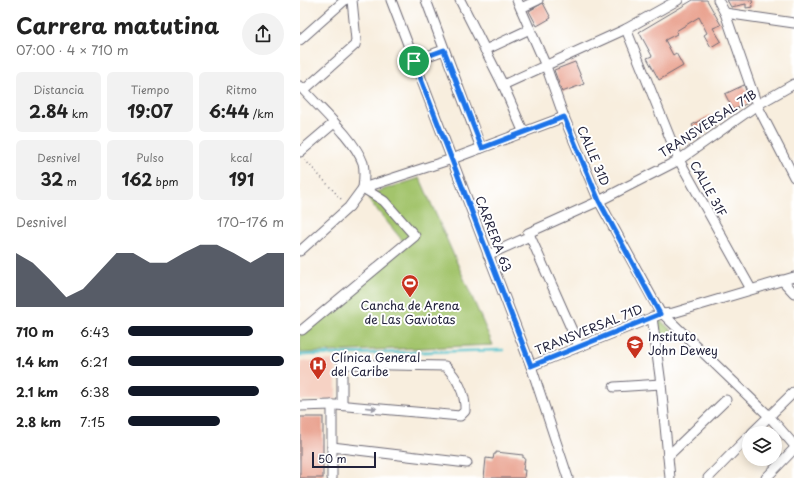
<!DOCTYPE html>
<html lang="es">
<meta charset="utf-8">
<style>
body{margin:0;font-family:"Playpen Sans",sans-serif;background:#f2f2f2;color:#222;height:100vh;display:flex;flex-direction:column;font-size:15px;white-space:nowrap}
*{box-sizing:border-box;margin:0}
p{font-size:13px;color:#767676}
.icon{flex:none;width:22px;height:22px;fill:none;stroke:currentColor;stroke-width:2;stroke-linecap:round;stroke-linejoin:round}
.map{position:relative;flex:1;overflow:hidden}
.side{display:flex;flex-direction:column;background:#fff;width:300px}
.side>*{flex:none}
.controls{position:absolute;left:442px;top:426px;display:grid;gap:8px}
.controls a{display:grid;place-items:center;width:40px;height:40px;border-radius:50%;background:#fff;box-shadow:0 2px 10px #0003;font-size:20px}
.scale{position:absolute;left:12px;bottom:10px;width:64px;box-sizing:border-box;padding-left:4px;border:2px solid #22223b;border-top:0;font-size:11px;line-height:14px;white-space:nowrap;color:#22223b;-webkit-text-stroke:3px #fff;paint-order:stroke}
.pin{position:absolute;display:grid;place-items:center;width:34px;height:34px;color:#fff;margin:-17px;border:2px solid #fff;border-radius:50%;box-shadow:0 1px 4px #0007}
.round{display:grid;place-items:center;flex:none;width:42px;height:42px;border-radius:21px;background:#f2f2f2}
.overview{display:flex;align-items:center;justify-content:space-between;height:68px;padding:0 16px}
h1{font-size:22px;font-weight:700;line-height:30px}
.figures{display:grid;grid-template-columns:repeat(3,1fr);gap:6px;height:68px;padding:4px 16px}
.figures div{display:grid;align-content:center;border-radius:6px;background:#f2f2f2;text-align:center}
.figures b{font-size:17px;font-weight:700}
.figures small{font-size:11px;font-weight:400}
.figures p{font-size:11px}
.chart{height:112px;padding:8px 16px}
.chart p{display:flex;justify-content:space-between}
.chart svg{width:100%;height:72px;margin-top:4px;fill:#111827;opacity:.7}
ul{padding:0 16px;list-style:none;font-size:13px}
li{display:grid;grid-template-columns:64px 48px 1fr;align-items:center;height:30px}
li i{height:10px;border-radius:5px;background:#111827}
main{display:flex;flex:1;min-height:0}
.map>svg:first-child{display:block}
.built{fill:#f6d2c4}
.green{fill:#a3c46c;stroke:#627354}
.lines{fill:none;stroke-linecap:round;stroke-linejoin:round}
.stream{stroke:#58c5cf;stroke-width:2.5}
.building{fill:#e89c88}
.minor-casing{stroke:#6d6974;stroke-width:11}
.path{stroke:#6d6974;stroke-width:1.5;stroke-dasharray:1 3;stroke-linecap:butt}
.minor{stroke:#fff;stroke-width:9}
.oneway{fill:#9c9ca7}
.route-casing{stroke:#fff;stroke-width:8}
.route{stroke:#1a73e8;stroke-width:5}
.labels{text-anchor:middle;stroke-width:4;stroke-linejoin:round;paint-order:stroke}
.street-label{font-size:12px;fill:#22223b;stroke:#fff}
.poi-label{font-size:12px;fill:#22223b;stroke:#fff;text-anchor:start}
</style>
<main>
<section class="side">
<div class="overview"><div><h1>Carrera matutina</h1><p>07:00 · 4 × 710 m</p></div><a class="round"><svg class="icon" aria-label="share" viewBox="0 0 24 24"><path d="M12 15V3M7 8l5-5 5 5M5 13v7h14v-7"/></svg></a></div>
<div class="figures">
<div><p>Distancia</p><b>2.84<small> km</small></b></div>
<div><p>Tiempo</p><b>19:07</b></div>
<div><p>Ritmo</p><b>6:44<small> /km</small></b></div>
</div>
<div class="figures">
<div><p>Desnivel</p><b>32<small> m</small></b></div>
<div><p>Pulso</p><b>162<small> bpm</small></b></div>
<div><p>kcal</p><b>191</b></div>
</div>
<div class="chart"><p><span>Desnivel</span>170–176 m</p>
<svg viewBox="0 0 160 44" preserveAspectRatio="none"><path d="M0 44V11L10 17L20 27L30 38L40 33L50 22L60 11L70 11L80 17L90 17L100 11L110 6L120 6L130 11L140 17L150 11L160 11V44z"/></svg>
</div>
<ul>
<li><b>710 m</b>6:43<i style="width:80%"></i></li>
<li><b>1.4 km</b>6:21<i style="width:100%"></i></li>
<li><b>2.1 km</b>6:38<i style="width:84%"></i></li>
<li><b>2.8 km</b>7:15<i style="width:59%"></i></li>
</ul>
</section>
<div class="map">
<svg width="494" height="478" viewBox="0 0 494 478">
<rect width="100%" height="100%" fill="#fff"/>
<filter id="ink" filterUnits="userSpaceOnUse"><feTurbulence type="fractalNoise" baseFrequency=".025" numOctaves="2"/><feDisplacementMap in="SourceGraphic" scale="8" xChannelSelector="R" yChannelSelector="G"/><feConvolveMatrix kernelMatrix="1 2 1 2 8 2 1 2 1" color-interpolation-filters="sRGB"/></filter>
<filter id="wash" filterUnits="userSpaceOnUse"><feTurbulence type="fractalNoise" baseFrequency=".012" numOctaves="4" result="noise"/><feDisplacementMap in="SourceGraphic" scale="16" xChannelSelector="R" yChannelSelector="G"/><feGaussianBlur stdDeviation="0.9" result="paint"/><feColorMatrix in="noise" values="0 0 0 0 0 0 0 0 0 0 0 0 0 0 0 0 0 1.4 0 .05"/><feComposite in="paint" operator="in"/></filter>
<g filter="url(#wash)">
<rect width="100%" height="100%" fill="#f8eede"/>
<path class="built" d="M36,360V400H0V361Z"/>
<g class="green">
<path d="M120,178L193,345L0,353V333L107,246L68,199L76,192Z"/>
<path d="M358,318L380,338L360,340Z"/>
</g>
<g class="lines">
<path class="stream" d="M0,355L203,350"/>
</g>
<g id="blocks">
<g class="building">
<path d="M393,0H407L421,25L413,28L421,41L411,47L404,35L407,33L399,17L376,31L377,34L365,40L373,55L376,53L383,66L359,80L347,58L352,56L339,32Z"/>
<path d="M427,0H452L453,7L446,8V4L431,7Z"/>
<path d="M243,3L251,18L237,26L229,11Z"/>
<path d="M275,62L284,84L262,92L254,70Z"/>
<path d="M444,85L450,102L433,110L425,94Z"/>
<path d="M410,115L415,126L398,135L392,125Z"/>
<rect x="0" y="417" width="23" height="61"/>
<path d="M196,452L223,455V458H225L223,470H225L224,478H184L186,458L193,459L194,454H196Z"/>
</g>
</g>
</g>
<g filter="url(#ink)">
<use href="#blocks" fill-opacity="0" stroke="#6d6974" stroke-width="1"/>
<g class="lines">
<g class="minor-casing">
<g id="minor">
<path d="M91,0L231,366L268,478"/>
<path d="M126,0L181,148"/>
<path d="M160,0L203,85L224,133"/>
<path d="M217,0L246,66L264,117L299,201L361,314"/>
<path d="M418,0L425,13L457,105L494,177"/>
<path d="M221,8L238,0"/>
<path d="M425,13L494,23"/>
<path d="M326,29L379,160L451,289"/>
<path d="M0,40L45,0"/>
<path d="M185,50L230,29"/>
<path d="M114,61L144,50"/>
<path d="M203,85L326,29L378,0"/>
<path d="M0,86C18,107 54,138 63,163C65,171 64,180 63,188L84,201L115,236L2,330"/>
<path d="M4,90L55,45L56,40L52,0"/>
<path d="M0,152L34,123"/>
<path d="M230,236L279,346"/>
<path d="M0,251L49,207L63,188L152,159L264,117"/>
<path d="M188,255L230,236L228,233L299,201L379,160L457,105L494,84"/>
<path d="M482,280L494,293"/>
<path d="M363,314L469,416L494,445"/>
<path d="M352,317L361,384L370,478"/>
<path d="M231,366L361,314L373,313L494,277"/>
<path d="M314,387L361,384"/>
<path d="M0,406L32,405H36L160,416L165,411C166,394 157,377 145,366L42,364V405"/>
<path d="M452,433L494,392"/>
<path d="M32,447L167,463"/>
<path d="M368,456L426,400"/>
<path d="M32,478V405"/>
<path d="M408,478L449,436"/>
<path d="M466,478L494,449"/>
</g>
</g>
<path class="path" d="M5,160L43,201"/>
<use href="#minor" class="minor"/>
</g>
<defs><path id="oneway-solid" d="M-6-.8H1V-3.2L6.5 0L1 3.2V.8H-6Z"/></defs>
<use class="oneway" href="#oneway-solid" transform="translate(71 408) rotate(5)"/>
</g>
<g class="lines" filter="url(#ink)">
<g class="route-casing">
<path id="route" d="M144,50L182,148L264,117L299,201L360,314L231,366L114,61Z"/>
</g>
<use href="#route" class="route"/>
</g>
<defs>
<g id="stadium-pin" transform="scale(0.9)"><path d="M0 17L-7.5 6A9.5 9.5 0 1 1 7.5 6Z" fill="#c8321e" stroke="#fff"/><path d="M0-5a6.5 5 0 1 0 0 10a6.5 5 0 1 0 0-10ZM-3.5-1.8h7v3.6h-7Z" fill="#fff"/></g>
<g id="school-pin" transform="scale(0.9)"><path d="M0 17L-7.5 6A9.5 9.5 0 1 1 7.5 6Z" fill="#c8321e" stroke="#fff"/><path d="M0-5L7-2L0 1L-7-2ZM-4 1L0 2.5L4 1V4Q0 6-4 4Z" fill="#fff"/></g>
<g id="hospital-pin" transform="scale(0.9)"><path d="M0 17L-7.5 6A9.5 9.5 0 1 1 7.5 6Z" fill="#c8321e" stroke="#fff"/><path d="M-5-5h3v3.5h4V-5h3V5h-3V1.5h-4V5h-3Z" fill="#fff"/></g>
</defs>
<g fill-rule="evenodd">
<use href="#stadium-pin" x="110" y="283"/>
<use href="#school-pin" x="335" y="344"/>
<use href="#hospital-pin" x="18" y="365"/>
</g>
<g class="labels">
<g class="street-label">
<text transform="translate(408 124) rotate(-33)" y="4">TRANSVERSAL 71B</text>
<text transform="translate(293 156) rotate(67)" y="4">CALLE 31D</text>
<text transform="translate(408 189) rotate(61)" y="4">CALLE 31F</text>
<text transform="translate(193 234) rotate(69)" y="4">CARRERA 63</text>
<text transform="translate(289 330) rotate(-22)" y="4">TRANSVERSAL 71D</text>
</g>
<g class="poi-label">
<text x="110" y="310" text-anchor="middle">Cancha de Arena<tspan x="110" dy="14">de Las Gaviotas</tspan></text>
<text x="348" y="341">Instituto<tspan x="348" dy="14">John Dewey</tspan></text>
<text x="31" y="362">Clínica General<tspan x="31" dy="14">del Caribe</tspan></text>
</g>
</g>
</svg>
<div class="controls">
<a><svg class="icon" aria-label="layers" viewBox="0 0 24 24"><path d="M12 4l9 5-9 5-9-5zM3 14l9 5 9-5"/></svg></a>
</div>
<div class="scale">50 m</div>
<div class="pin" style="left:114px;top:61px;background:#1e9e55"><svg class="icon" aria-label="arrive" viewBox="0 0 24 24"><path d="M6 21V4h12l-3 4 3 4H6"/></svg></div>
</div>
</main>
